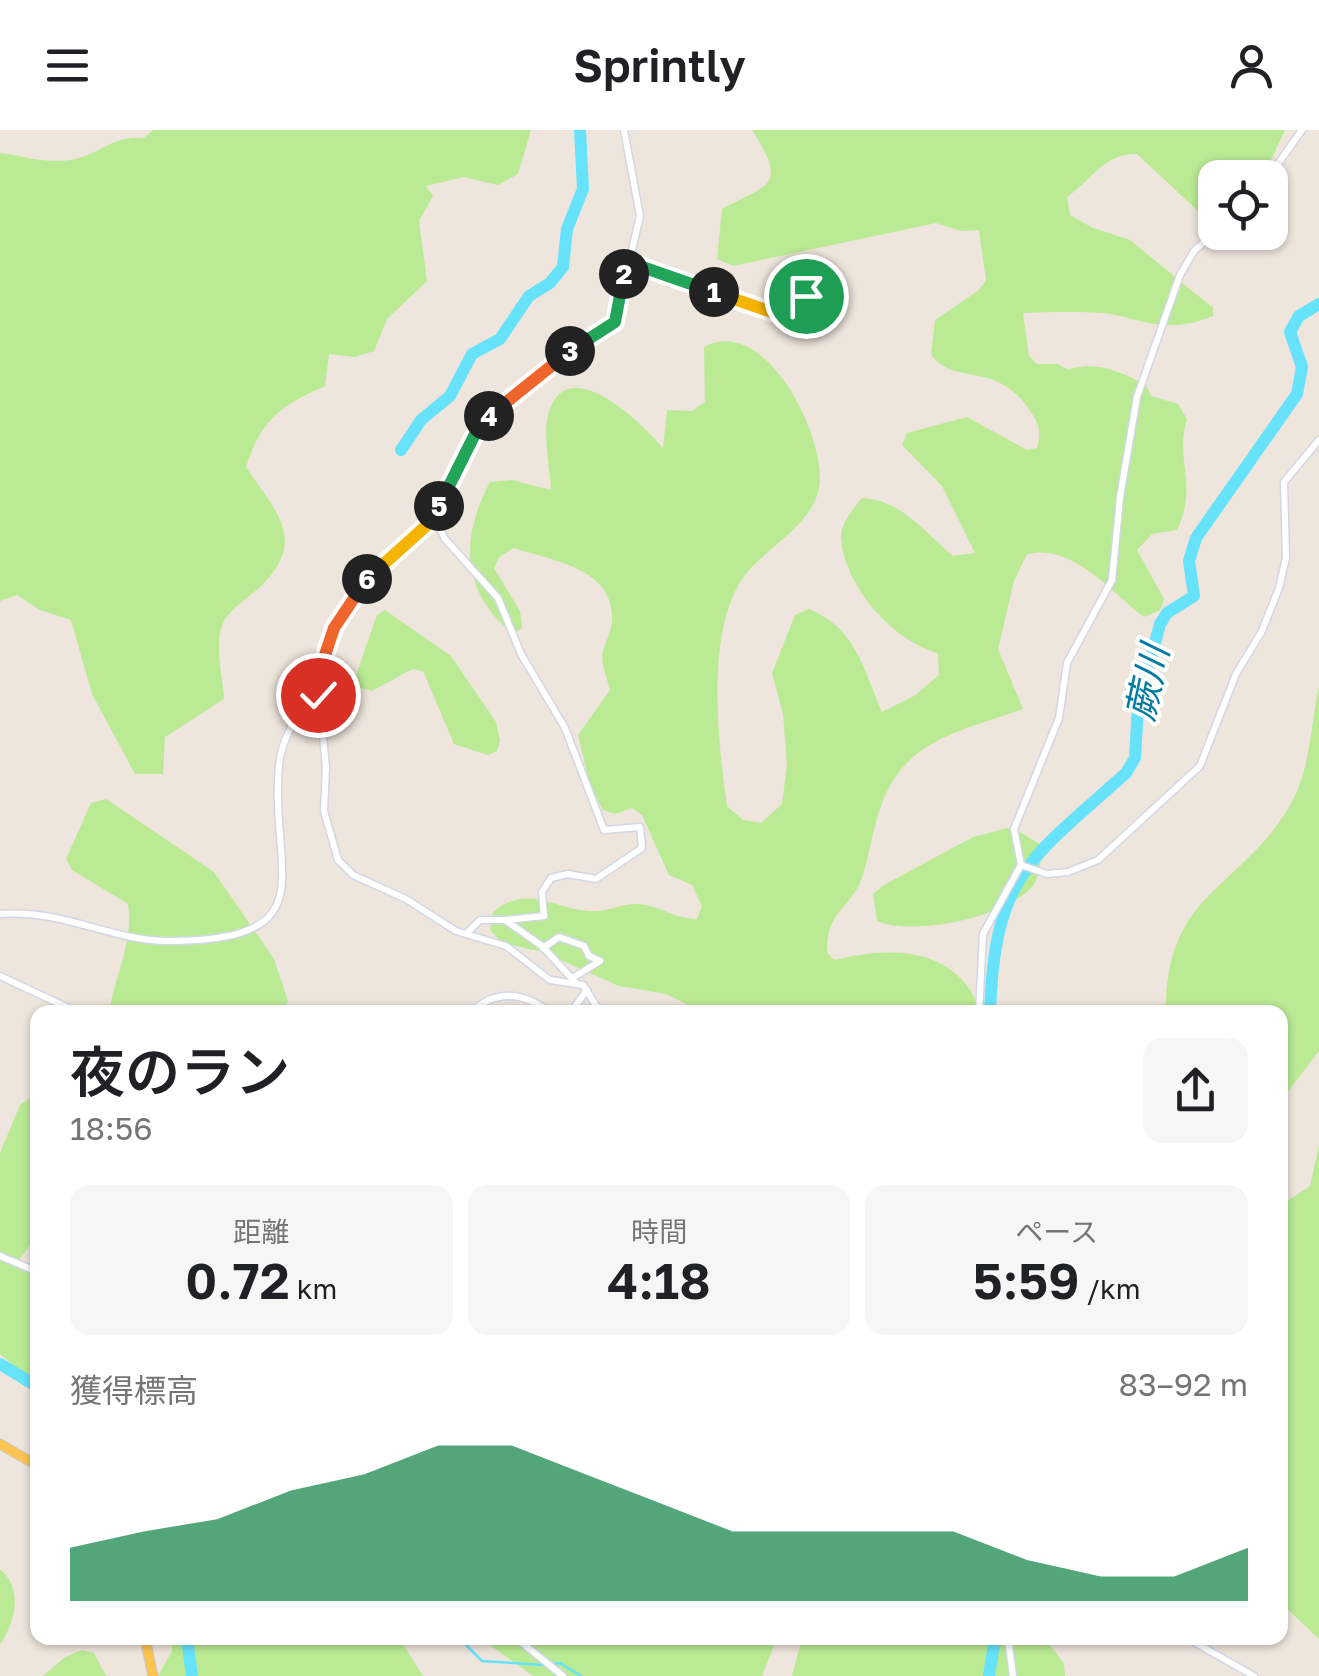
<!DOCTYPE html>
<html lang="ja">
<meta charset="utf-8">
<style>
body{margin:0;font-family:"Golos Text","Noto Sans JP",sans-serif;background:#f6f6f6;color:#202124;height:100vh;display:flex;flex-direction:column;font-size:38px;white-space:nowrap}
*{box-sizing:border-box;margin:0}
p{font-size:32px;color:#757577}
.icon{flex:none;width:55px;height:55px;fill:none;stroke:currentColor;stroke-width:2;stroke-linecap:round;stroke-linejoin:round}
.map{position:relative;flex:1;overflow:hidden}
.side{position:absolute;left:30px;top:875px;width:1258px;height:640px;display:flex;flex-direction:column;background:#fff;border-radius:20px;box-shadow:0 2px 8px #0004}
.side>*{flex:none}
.buttons{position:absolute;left:1198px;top:30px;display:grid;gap:20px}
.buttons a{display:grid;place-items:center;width:90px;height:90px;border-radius:20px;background:#fff;box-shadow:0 2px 8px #0004;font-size:50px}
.pin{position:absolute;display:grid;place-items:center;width:85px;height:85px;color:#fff;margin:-42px;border:5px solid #fff;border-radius:50%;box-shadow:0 2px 10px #0007}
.km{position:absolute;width:50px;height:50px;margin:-25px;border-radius:50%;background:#222;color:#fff;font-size:28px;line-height:50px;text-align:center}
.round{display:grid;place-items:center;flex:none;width:105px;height:105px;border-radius:20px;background:#f6f6f6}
.summary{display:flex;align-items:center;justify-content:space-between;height:170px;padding:0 40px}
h1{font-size:55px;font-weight:600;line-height:75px}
.stats{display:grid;grid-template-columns:repeat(3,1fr);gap:15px;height:170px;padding:10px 40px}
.stats div{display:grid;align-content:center;border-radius:20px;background:#f6f6f6;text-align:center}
.stats b{font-size:50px;font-weight:600}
.stats small{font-size:28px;font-weight:400}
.stats p{font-size:28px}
.chart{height:280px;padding:20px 40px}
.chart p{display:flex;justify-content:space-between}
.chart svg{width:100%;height:180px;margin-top:10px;fill:#0b8043;opacity:.7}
header{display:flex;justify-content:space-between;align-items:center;height:130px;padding:0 40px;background:#fff;font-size:45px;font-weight:600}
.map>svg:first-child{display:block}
.green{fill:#baea94}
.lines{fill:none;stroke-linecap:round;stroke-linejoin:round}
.stream{stroke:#66e2fa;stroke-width:2.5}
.river{stroke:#66e2fa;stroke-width:12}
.minor-casing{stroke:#d1d7e5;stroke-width:9}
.major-casing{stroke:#c8c8c8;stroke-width:11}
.minor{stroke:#fff;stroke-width:6}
.major{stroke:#fdc452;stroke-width:9}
.split-1-casing{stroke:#fff;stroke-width:20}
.split-2-casing{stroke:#fff;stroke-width:20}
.split-3-casing{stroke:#fff;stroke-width:20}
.split-4-casing{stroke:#fff;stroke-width:20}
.split-5-casing{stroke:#fff;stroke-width:20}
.split-6-casing{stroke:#fff;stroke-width:20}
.split-7-casing{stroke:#fff;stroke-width:20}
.split-8-casing{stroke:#fff;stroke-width:20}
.split-1{stroke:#f5b400;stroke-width:12}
.split-2{stroke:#22a559;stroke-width:12}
.split-3{stroke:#22a559;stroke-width:12}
.split-4{stroke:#f0652b;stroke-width:12}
.split-5{stroke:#22a559;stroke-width:12}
.split-6{stroke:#f5b400;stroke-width:12}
.split-7{stroke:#f0652b;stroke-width:12}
.split-8{stroke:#f5b400;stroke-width:12}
.labels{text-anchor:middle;stroke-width:8;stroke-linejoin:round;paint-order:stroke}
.water-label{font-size:38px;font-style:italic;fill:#027ba2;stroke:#fff}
</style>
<header><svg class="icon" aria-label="menu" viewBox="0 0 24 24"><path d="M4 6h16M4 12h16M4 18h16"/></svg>Sprintly<svg class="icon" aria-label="person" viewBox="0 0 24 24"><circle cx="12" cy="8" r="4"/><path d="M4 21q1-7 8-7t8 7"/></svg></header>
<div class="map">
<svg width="1319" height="1546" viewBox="0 0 1319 1546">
<rect width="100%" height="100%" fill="#eee5dc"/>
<g class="green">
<path d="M153,0H531L518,44L498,55L463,47L426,56L433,66L419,91L427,151L387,189L374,221L355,227L329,224L325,256C281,275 261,290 246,337C276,382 309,411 259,458C249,467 231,479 224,491C213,511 223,547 224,569L165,607L163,644H135L92,564L71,490L40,480L17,465L0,471V23C24,26 47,34 71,30C103,24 109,6 144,8Z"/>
<path d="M752,0H1285L1263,47L1215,48V85L1199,82L1137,24C1104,23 1092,50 1067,67L1070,85L1093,98L1130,110L1213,178V186C1170,203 1152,193 1111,184C1094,181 1042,182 1023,183L1029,226L1037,234H1058L1068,240C1095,230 1121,242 1146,255L1151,266L1178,274L1187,289C1174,330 1199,354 1177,400L1152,404L1137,420L1164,469L1160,480L1144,487C1111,462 1073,413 1027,424L1014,451L998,519L1023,579C964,601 907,607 882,673C873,697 870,723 862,748C850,780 826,780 827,822L834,830C886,817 950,815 977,872L974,882H702L666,864L619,856L543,822L502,813L490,800L493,782C531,751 558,784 598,781C614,780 627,771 645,775C665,778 671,788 697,789L702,776L692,755L669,745L642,685L632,678L615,684L603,680L590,655L578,605L610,560C607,548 600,533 603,521C606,511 611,502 612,491C615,438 553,431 514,418L499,427L494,438L520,481L522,498L513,504C461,461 460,409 490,352L512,350L551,360C550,337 542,303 549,282C568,220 644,295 663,318L667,280L692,281L705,272L704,217C766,183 828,310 819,358C813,392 773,414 751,438C703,488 718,612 727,676L743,690L761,693L782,674L787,635L783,584L772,543L795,485L809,479C857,499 863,539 882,582L914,566L939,545L938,523C893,511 846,458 841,409C840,394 853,379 862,368C902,370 924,402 953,426L975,423L942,356L902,315L907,303L967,287L1027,320L1037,318C1041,302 1040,294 1030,281C996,229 955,257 931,225L935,190L979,160L986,150L979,100L961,101L936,93L733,136L717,129L722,79C768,54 789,57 752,0Z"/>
<path d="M385,480L451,526L496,592L500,611L497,621L488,625L454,614L423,541L412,539L372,561L360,558L356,545L377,485Z"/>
<path d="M1319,557V921L1280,972V882H1166C1165,762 1240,760 1289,677C1311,641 1310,596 1319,557Z"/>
<path d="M106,669L214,742L274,829L288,871L281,882H109C115,846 134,810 128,774L72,740L66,729L91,673Z"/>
<path d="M1012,697L1041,715C1041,728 1041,743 1034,754C1011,787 911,807 877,791L873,764L884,755L973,707Z"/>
<path d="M37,963V1105L18,1132L24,1140L37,1144V1271L24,1244L0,1224V1023L20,975Z"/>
<path d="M1319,1015V1509L1280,1472V1076L1310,1056Z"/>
<path d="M0,1439C24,1460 15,1491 0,1515Z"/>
<path d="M172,1508H399L423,1546H158L172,1521Z"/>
<path d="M480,1508H777L762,1546H533Z"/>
<path d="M812,1508H1045L1064,1534L1065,1546H792L801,1512Z"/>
<path d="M82,1520L94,1523L106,1546H43L65,1527Z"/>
</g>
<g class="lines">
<g class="stream">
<path d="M459,1508L482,1531L543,1535"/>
<path d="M551,1534L560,1533L581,1546"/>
</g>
<g class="river">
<path d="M401,320L421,290L450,266L472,224L500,209L529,166L550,153L563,137L567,99L583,59L580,0"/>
<path d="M990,882C995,744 1029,730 1126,643L1135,628L1138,576L1160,494L1167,483L1194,466L1189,431L1196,408L1297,264L1302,237L1290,202L1299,186L1319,174"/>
<path d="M0,1234L38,1257"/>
<path d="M187,1508L192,1546"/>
<path d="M989,1546L995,1508"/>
</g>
<g class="minor-casing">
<g id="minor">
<path d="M1268,48L1302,0"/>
<path d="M627,132L783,186L806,167"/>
<path d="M434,386L445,409L498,468L521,524L565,598L604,700L640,697L642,718L596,749L568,744L551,748L542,762L544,786L505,790L542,816L576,853"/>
<path d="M1021,735L1047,744L1068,742L1098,730L1200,636L1236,544L1262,501L1279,458L1286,428L1284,352L1319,310"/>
<path d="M0,784C66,779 111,812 172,811C329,809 269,742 279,635C281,607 303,577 317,553"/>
<path d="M467,803L480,790H505"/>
<path d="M543,818L559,807L584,816L589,826L600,831L574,847"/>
<path d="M0,846L77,882"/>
<path d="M471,882C496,859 523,862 550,882"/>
<path d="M571,882L587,860"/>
<path d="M600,882L583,855L550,850L506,816L456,801L406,769L353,745L338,730L324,681L326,638L318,552L326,514L351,469L434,386L485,289L563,225L615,192L640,86L624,0"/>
<path d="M979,882L983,804L1021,735L1014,699L1059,588L1067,533L1112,450L1120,367L1137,267L1180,145L1194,121L1215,102"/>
<path d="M0,1126L38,1142"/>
<path d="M516,1508L563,1546"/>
<path d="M1008,1508L1013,1546"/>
<path d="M1187,1508L1254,1546"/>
</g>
</g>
<g class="major-casing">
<g id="major">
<path d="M0,1314L38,1336"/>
<path d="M145,1508L153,1546"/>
</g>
</g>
<use href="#minor" class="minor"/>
<use href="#major" class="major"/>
</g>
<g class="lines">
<g class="split-1-casing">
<path id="split-1" d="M714,162L783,186L806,166"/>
</g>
<g class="split-2-casing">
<path id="split-2" d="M624,144L628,132L714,162"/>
</g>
<g class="split-3-casing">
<path id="split-3" d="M570,221L615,192L624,144"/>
</g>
<g class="split-4-casing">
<path id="split-4" d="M489,286L570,221"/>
</g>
<g class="split-5-casing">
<path id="split-5" d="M439,376L476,302L489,286"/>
</g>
<g class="split-6-casing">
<path id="split-6" d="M367,449L426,396L439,376"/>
</g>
<g class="split-7-casing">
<path id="split-7" d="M320,540L334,498L367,449"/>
</g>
<g class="split-8-casing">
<path id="split-8" d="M318,565L320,540"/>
</g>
<use href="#split-1" class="split-1"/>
<use href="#split-2" class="split-2"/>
<use href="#split-3" class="split-3"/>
<use href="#split-4" class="split-4"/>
<use href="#split-5" class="split-5"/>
<use href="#split-6" class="split-6"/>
<use href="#split-7" class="split-7"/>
<use href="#split-8" class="split-8"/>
</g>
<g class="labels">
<g class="water-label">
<text transform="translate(1148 553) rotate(-78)" y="13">蕨川</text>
</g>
</g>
</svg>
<div class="buttons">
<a><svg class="icon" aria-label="locate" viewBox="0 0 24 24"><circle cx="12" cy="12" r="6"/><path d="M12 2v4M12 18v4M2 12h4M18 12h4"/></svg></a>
</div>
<div class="pin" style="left:806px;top:166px;background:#1e9e55"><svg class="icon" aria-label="arrive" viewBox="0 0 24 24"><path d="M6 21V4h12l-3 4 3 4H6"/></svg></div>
<div class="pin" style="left:318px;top:565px;background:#d93025"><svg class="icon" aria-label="check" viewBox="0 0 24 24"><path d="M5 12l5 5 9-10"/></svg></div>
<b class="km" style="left:714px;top:162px">1</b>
<b class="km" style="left:624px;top:144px">2</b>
<b class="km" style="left:570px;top:221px">3</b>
<b class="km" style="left:489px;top:286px">4</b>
<b class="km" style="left:439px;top:376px">5</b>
<b class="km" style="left:367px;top:449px">6</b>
<section class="side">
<div class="summary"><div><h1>夜のラン</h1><p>18:56</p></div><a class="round"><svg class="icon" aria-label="share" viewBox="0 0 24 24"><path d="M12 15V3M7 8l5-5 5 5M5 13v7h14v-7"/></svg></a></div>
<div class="stats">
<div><p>距離</p><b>0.72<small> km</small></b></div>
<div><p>時間</p><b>4:18</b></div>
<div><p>ペース</p><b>5:59<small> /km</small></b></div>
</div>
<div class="chart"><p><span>獲得標高</span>83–92 m</p>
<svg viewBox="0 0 160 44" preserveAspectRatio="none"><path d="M0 44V31L10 27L20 24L30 17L40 13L50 6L60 6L70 13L80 20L90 27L100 27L110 27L120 27L130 34L140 38L150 38L160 31V44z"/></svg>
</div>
</section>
</div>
